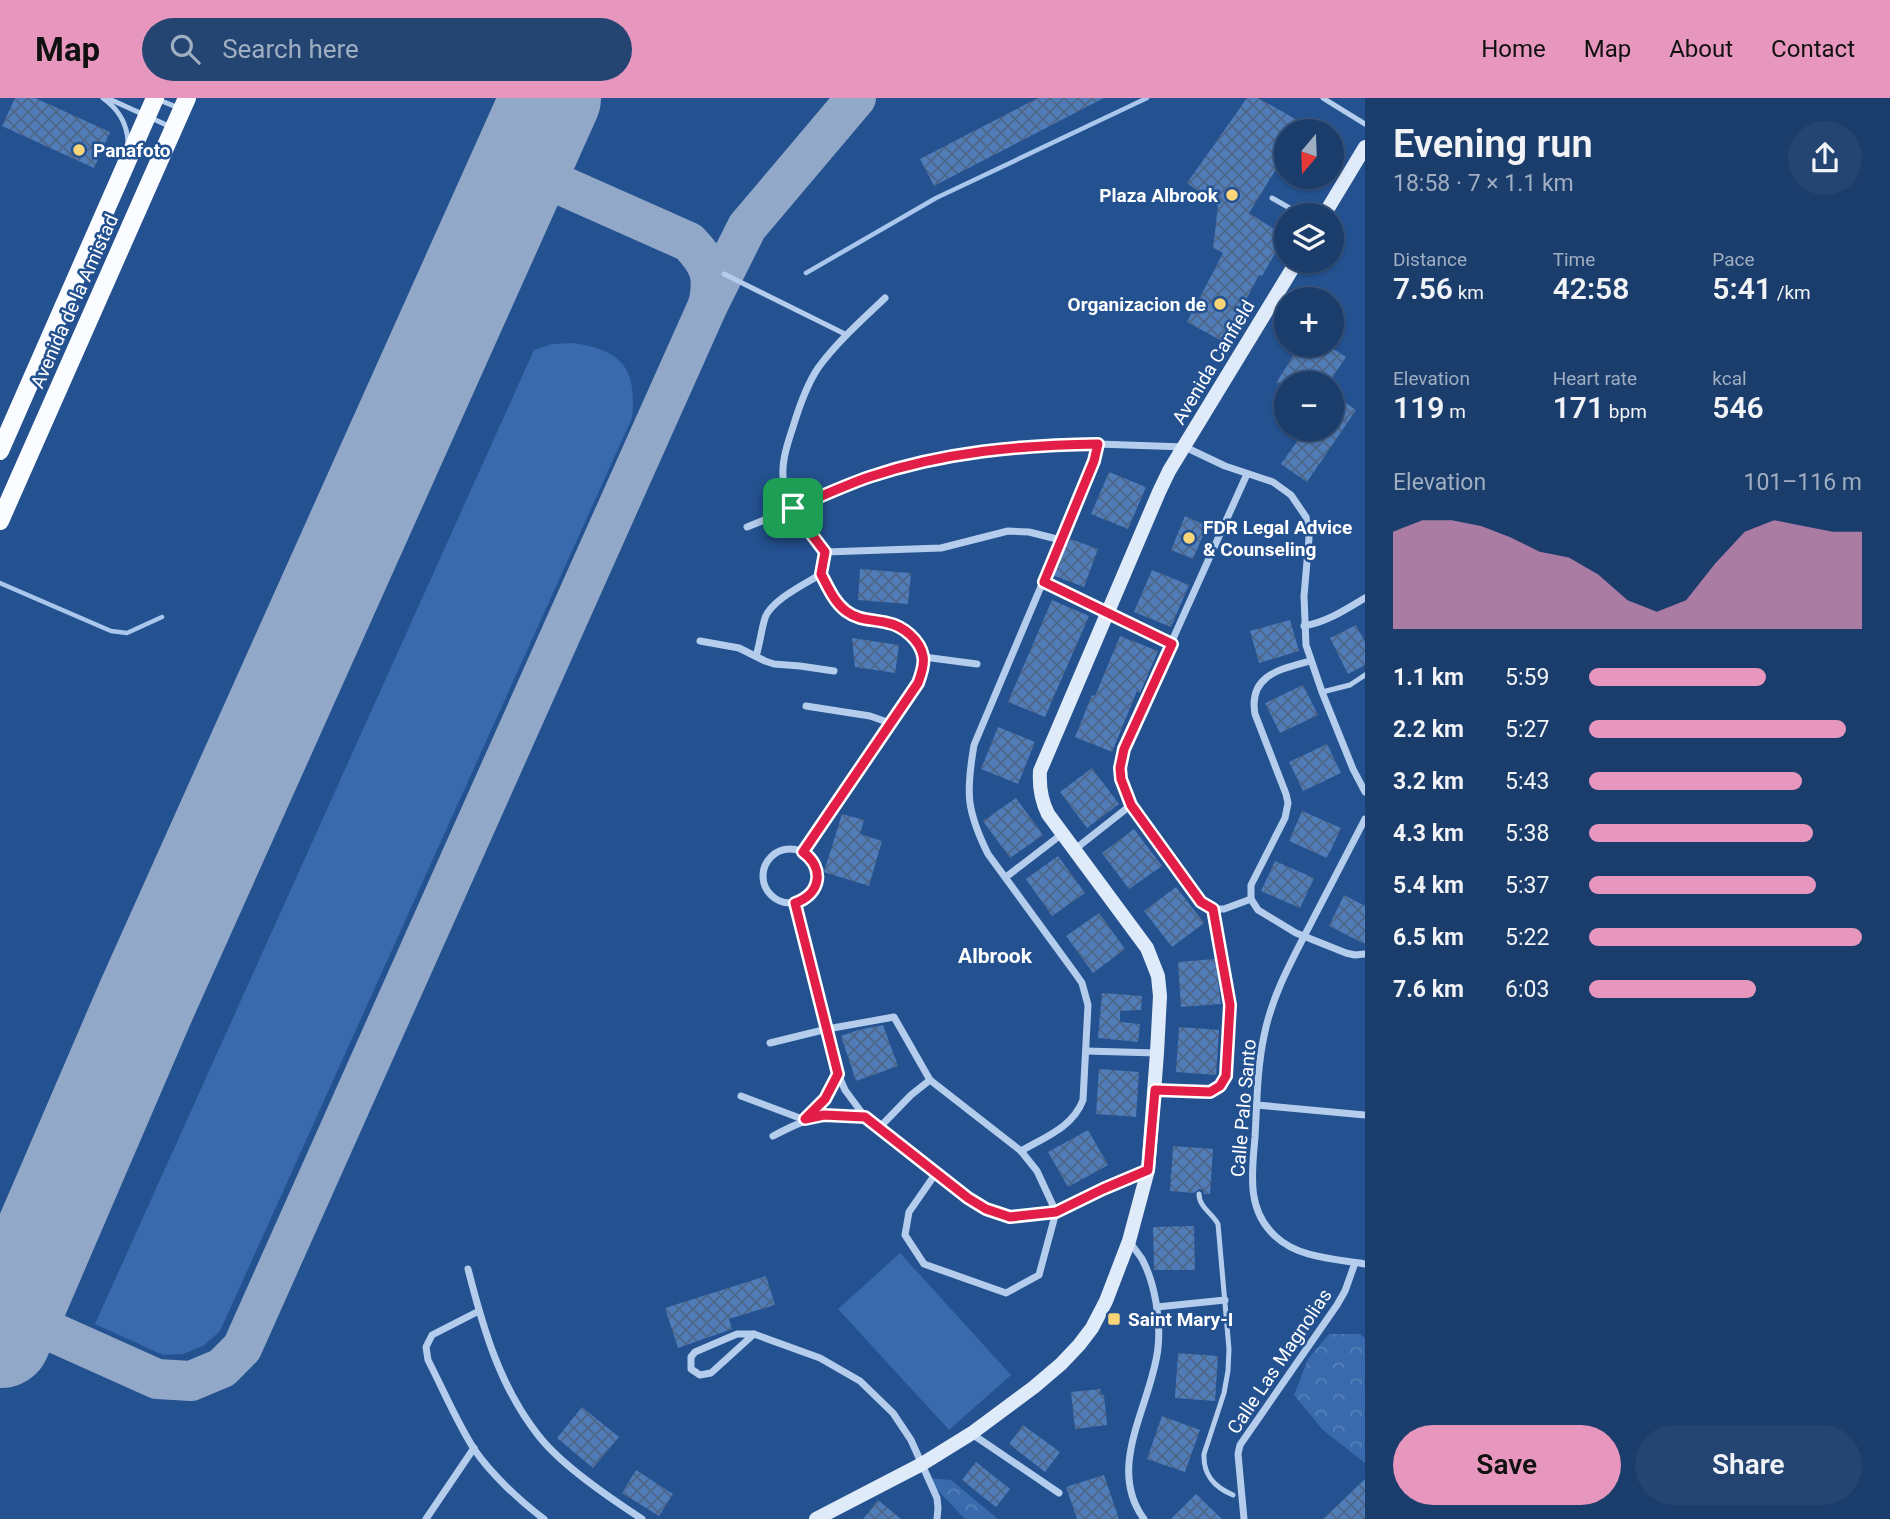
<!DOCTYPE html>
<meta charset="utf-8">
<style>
body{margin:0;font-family:Roboto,sans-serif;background:#244472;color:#f1f3f6;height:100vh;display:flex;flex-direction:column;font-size:26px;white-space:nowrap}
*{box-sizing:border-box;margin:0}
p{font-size:23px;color:#a0aec2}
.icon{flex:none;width:38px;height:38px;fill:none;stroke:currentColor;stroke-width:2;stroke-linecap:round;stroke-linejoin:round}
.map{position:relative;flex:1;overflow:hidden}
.drawer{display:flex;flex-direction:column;background:#1b3d6c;width:525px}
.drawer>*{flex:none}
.needle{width:46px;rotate:199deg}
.fabs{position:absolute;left:1274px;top:21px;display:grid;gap:14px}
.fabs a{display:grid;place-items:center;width:70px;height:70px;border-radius:50%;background:#1b3d6c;box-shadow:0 2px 5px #0004,0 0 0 2px #39567f;font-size:35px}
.pin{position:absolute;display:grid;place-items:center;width:60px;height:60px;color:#fff;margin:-30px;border-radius:14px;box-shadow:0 4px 10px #0006}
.round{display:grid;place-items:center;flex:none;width:74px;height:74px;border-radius:37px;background:#244472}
.head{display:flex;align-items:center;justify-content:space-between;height:119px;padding:0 28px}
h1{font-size:38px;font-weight:600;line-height:52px}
.figures{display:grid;grid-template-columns:repeat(3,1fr);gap:10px;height:119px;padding:7px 28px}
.figures div{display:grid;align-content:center}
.figures b{font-size:30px;font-weight:600}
.figures small{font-size:19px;font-weight:400}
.figures p{font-size:19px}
.chart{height:196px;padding:14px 28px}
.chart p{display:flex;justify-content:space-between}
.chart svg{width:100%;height:126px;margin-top:7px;fill:#e797bd;opacity:.7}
.button{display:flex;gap:14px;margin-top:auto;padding:14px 28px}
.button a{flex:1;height:80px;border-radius:42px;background:#e797bd;color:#111;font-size:28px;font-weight:600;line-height:80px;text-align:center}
.button a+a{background:#244472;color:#f1f3f6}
ul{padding:0 28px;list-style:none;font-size:23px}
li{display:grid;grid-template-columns:112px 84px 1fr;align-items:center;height:52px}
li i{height:18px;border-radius:9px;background:#e797bd}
header{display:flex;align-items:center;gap:42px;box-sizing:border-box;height:98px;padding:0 35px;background:#e797bd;color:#111}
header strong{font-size:33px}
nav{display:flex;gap:38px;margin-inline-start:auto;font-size:24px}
.search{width:490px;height:63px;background:#244472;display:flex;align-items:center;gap:18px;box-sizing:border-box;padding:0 24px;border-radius:38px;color:#a0aec2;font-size:26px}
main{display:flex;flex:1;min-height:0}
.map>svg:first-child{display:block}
.green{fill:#386aad}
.forest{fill:url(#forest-crowns)}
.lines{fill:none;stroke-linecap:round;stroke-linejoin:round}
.stream{stroke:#a9c7ed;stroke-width:4.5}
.taxiway{stroke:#92a8c8;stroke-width:40}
.runway{stroke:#92a8c8;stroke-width:100}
.building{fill:url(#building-cross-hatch)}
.lane{stroke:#b5cdec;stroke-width:5}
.street{stroke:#b5cdec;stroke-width:7}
.secondary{stroke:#e0ebf9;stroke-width:14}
.primary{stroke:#fafcff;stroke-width:18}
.route-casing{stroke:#fff;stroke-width:14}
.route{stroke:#e11d48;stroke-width:9}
.poi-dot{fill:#f7d578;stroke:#245190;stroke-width:2.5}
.labels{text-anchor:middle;stroke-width:5;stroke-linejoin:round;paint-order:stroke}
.poi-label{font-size:19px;font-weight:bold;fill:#fff;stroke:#245190;text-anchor:start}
.street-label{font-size:19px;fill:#fff;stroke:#245190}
.neighbourhood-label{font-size:21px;font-weight:bold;fill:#fff;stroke:#245190}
</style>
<header>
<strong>Map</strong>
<div class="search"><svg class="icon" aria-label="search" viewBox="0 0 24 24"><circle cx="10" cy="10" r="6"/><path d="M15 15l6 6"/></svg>Search here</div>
<nav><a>Home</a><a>Map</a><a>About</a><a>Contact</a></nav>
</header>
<main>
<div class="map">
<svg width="1365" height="1421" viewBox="0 0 1365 1421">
<defs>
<pattern id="forest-crowns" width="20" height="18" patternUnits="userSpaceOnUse" patternTransform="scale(1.75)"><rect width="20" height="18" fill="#386aad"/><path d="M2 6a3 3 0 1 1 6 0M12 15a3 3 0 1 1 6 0" fill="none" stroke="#5680b9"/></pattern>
<pattern id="building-cross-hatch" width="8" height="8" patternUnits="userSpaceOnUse" patternTransform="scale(1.75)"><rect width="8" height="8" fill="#507cb8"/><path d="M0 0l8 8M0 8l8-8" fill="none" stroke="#4e6687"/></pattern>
</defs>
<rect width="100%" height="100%" fill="#245190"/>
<g class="green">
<path d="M573,245C622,252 637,270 632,320L225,1222L219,1234L203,1248L183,1256L163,1257L95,1226L534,252L552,246Z"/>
<path d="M900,1155L1011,1277L949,1332L838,1211Z"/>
</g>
<g class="forest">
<path d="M1329,1236H1360L1365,1240V1365L1323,1332L1294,1297L1308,1261Z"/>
<path d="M926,1380L951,1382L998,1421H965Z"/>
</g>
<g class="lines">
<g class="stream">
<path d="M806,175L936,100L1147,0"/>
<path d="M0,485L111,533L127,535L162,519"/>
</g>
<g class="taxiway">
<path d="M520,69L689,144C709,165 715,177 708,207"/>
<path d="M12,1216L157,1281L191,1283L222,1270L242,1250L708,207L747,129L856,0"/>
</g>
<path class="runway" d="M1,1240L146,903L551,0"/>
</g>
<g class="building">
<path d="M15,0H35L110,34L94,70L2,28Z"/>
<path d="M1038,0H1104L934,88L920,61Z"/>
<path d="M1247,0H1258L1317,33H1286V55L1249,115L1285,138L1262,178L1259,177L1224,244L1187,224L1223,155L1213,150L1218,108L1187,85Z"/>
<path d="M1300,247H1327L1346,259L1329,285H1276Z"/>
<path d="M1332,295L1356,312L1307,384L1281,366L1306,331H1332Z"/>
<path d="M1109,374L1146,389L1128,431L1091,416Z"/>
<path d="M1185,418L1207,428L1193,461L1171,452Z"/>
<path d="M1068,440L1098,451L1084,489L1052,477Z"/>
<path d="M860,471L911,475L908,506L858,502Z"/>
<path d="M1152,472L1189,487L1171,529L1134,514Z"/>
<path d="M1052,502L1089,518L1045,619L1008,604Z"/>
<path d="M1290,522L1299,553L1259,565L1250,533Z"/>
<path d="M1356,527L1365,544V567L1348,576L1330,540Z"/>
<path d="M1120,538L1158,553L1140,595L1137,593L1112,654L1075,639L1092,597L1095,598Z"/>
<path d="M852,540L899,547L895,575L855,569Z"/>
<path d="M1303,587L1318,617L1280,635L1265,605Z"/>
<path d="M998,629L1035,644L1018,686L981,671Z"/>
<path d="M1327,646L1341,675L1303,693L1289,664Z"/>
<path d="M1092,670L1119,706L1087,730L1060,694Z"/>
<path d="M1016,700L1043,737L1010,760L983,723Z"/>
<path d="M1302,713L1341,730L1327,760L1289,743Z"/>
<path d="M842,716L864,722L860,736L882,743L869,788L824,774Z"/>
<path d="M1134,731L1162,768L1129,791L1102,755Z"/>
<path d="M1058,758L1085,795L1052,818L1026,781Z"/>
<path d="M1275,763L1314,780L1300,810L1261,793Z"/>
<path d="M1176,789L1204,825L1172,849L1144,813Z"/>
<path d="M1344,797L1365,808V846L1329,828Z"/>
<path d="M1099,815L1125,851L1093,875L1066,838Z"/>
<path d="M1215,861L1221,906L1181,909L1178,864Z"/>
<path d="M1102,895L1142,898L1141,912L1120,913V924L1140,926L1138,944L1098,940Z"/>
<path d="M883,927L898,968L856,983L841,938L858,932Z"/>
<path d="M1179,929L1219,932L1216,977L1176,974Z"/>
<path d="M1099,971L1139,974L1136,1019L1096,1016Z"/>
<path d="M1088,1032L1108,1067L1068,1089L1048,1054Z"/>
<path d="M1173,1048L1213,1051L1210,1096H1204L1203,1092L1199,1091L1194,1095L1170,1093Z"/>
<path d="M1194,1128L1195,1172H1154L1153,1129Z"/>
<path d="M766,1178L775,1207L729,1221L732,1231L678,1250L665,1210Z"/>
<path d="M1178,1255L1218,1258L1215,1303L1175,1300Z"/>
<path d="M1101,1291L1100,1296L1104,1297L1107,1327L1075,1331L1071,1294Z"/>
<path d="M582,1309L619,1339L593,1370L557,1340Z"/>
<path d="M1162,1318L1200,1332L1185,1374L1147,1361Z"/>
<path d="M1023,1327L1060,1354L1045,1374L1009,1346Z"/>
<path d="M976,1364L1010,1391L996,1409L962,1382Z"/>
<path d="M636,1372L673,1396L659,1418L622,1395Z"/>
<path d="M1104,1377L1119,1421H1077L1066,1389Z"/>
<path d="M1365,1381V1421H1323Z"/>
<path d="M1196,1396L1222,1421H1171Z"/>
<path d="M878,1402L901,1421H863Z"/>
</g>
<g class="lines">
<g class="lane">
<path d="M103,0C118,11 127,24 128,44"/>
<path d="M107,0L171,29"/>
<path d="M1323,0L1365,26"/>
<path d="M159,2L179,10"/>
<path d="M1272,100L1302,117"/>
<path d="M724,176L847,237"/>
<path d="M1322,594L1350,587L1365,577"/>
<path d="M1199,1096C1199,1109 1212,1115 1218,1126L1229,1251L1228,1273L1224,1295L1204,1356C1203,1377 1214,1389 1233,1397"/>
</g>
<g class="street">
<path d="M747,429L868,380L899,370L942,360L1020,349L1098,346L1185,349L1225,368L1273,384L1291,397L1306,419L1309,440L1304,498L1306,547L1322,594L1353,671L1365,694"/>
<path d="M826,454L941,450L1008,433L1029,434L1061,442"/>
<path d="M1044,484L1172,546"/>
<path d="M1304,528C1327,524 1345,512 1365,500"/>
<path d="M700,543L739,550L765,563L774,566L800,568L834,573"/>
<path d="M756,558C760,546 761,533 765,520C771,502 805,486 821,476"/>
<path d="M924,559L977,566"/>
<path d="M1310,563C1281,571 1248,577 1255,616L1286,696L1288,705L1285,720L1251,787V801L1258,812L1296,835L1346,855L1355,857L1365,856"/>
<path d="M806,608L870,618L890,625"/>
<path d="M1365,721C1347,756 1329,791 1311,825C1292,862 1272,897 1264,938C1257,971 1257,1005 1255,1039C1252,1075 1246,1111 1275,1138C1298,1160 1335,1161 1365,1166"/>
<circle cx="790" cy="778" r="27"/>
<path d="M1074,752L1131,707"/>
<path d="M803,754L918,585L922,576L924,559L916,543L909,536L893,526L861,521L845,513L838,506L821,476L826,454C810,434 789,412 784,386C780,367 787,347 793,329C799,309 806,288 818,270C837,244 862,222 885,200"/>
<path d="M1006,779L1062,736"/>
<path d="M795,805L838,976L845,992L865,1019L968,1100L986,1111L1010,1119L1056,1114L1103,1091L1147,1073"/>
<path d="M1213,811H1224L1251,801"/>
<path d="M770,945L827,931L894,919L930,982L1021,1053L1037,1073L1056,1114L1039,1177L1006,1195L924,1166L905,1137L909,1114L936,1075"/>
<path d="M1086,953L1157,955"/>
<path d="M1155,992C1170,993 1202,998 1215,992C1221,989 1223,984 1226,978L1229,907L1213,811L1201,805L1131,707L1125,694L1121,681L1120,670L1122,660L1132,632L1247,376"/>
<path d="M741,998L805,1022"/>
<path d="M1257,1007L1365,1017"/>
<path d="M808,1019L825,1001L838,976"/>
<path d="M879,1030L911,997L930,982"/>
<path d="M773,1038C811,1018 821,1015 865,1019"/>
<path d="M1021,1053C1045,1039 1073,1029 1083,1002L1088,907L1082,885L1075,875L988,756C966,712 966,694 974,647L1094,363L1098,346"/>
<path d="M1129,1143C1133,1149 1138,1155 1142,1161C1155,1185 1161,1223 1158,1250C1152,1306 1105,1368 1144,1421"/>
<path d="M468,1171C483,1230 500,1289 538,1337C561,1367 610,1400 642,1421"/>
<path d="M1157,1209L1225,1202"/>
<path d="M479,1213L432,1237L426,1249L428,1262C443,1291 456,1323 474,1351C491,1376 520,1403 544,1421"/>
<path d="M754,1236L711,1275L700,1277L691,1271V1259L695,1254L737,1236H754L820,1260L860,1283L893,1315L911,1342L937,1400L938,1410L937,1421"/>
<path d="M972,1336L1059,1395"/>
<path d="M426,1421L474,1350"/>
<path d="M1244,1421L1238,1356L1240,1347L1337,1207L1345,1193L1355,1165"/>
</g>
<g class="secondary">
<path d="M1324,117L1365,49"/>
<path d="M816,1421L922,1366L972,1335L1034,1289L1061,1266L1079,1247L1092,1230L1106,1203L1129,1143L1148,1072L1157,955L1160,898L1158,878L1147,850L1048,716C1041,702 1039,689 1040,673L1159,394L1169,373L1297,163"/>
</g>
<g class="primary">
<path d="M0,353L155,0"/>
<path d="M0,423L187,0"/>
</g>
</g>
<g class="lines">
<g class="route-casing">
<path id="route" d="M1098,346L1094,363L1044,484L1172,546L1124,651L1120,670L1121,681L1131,707L1201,804L1213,811L1230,907L1226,978L1220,988L1210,994L1155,992L1148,1072L1103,1091L1056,1114L1010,1119L986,1111L968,1100L865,1019L824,1017L805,1021L825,1001L838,976L795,805C821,796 825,770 803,754L918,585C921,577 925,566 923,558C920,542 903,528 888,525C873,521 859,523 846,513C834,504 828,489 821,476L825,454L803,425L793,410C818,400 843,388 869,379C943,354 1021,347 1098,346Z"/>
</g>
<use href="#route" class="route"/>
</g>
<g class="poi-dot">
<circle cx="79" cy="52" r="7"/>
<circle cx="1232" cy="97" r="7"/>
<circle cx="1220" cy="206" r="7"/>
<circle cx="1189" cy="440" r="7"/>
<rect x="1107" y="1214" width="14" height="14" rx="3.5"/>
</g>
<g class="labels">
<g class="poi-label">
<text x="93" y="59">Panafoto</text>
<text x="1218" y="104" text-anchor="end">Plaza Albrook</text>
<text x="1206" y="213" text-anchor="end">Organizacion de</text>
<text x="1203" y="436">FDR Legal Advice<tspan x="1203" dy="22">&amp; Counseling</tspan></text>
<text x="1128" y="1228">Saint Mary-I</text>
</g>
<g class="street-label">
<text transform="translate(74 203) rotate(-66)" y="7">Avenida de la Amistad</text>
<text transform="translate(1213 264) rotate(-59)" y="7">Avenida Canfield</text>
<text transform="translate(1243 1010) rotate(-85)" y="7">Calle Palo Santo</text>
<text transform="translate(1279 1263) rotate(-56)" y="7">Calle Las Magnolias</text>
</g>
<g class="neighbourhood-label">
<text x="995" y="865">Albrook</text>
</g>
</g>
</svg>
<div class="fabs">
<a><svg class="needle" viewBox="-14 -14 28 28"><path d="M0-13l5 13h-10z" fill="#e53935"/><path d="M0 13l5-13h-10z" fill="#a0aec2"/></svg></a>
<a><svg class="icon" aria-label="layers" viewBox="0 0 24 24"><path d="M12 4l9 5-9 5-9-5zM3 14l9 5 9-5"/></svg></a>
<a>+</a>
<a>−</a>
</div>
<div class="pin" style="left:793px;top:410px;background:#1e9e55"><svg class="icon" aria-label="arrive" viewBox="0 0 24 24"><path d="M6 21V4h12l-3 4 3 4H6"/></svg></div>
</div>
<section class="drawer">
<div class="head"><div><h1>Evening run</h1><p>18:58 · 7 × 1.1 km</p></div><a class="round"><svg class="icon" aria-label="share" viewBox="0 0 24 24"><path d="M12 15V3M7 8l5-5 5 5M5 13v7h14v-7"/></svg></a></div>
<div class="figures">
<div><p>Distance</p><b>7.56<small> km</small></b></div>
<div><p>Time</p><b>42:58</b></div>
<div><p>Pace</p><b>5:41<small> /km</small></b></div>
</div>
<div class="figures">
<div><p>Elevation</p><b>119<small> m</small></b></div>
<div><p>Heart rate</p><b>171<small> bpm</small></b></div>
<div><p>kcal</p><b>546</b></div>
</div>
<div class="chart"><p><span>Elevation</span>101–116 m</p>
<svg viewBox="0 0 160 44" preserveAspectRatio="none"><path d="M0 44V10L10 6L20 6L30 8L40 12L50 17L60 19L70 25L80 34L90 38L100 34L110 21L120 10L130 6L140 8L150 10L160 10V44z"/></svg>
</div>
<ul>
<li><b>1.1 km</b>5:59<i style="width:65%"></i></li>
<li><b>2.2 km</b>5:27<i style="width:94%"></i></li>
<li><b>3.2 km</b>5:43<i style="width:78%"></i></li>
<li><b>4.3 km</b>5:38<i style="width:82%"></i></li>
<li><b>5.4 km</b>5:37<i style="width:83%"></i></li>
<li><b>6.5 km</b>5:22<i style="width:100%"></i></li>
<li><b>7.6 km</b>6:03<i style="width:61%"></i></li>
</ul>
<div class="button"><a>Save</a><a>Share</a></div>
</section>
</main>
